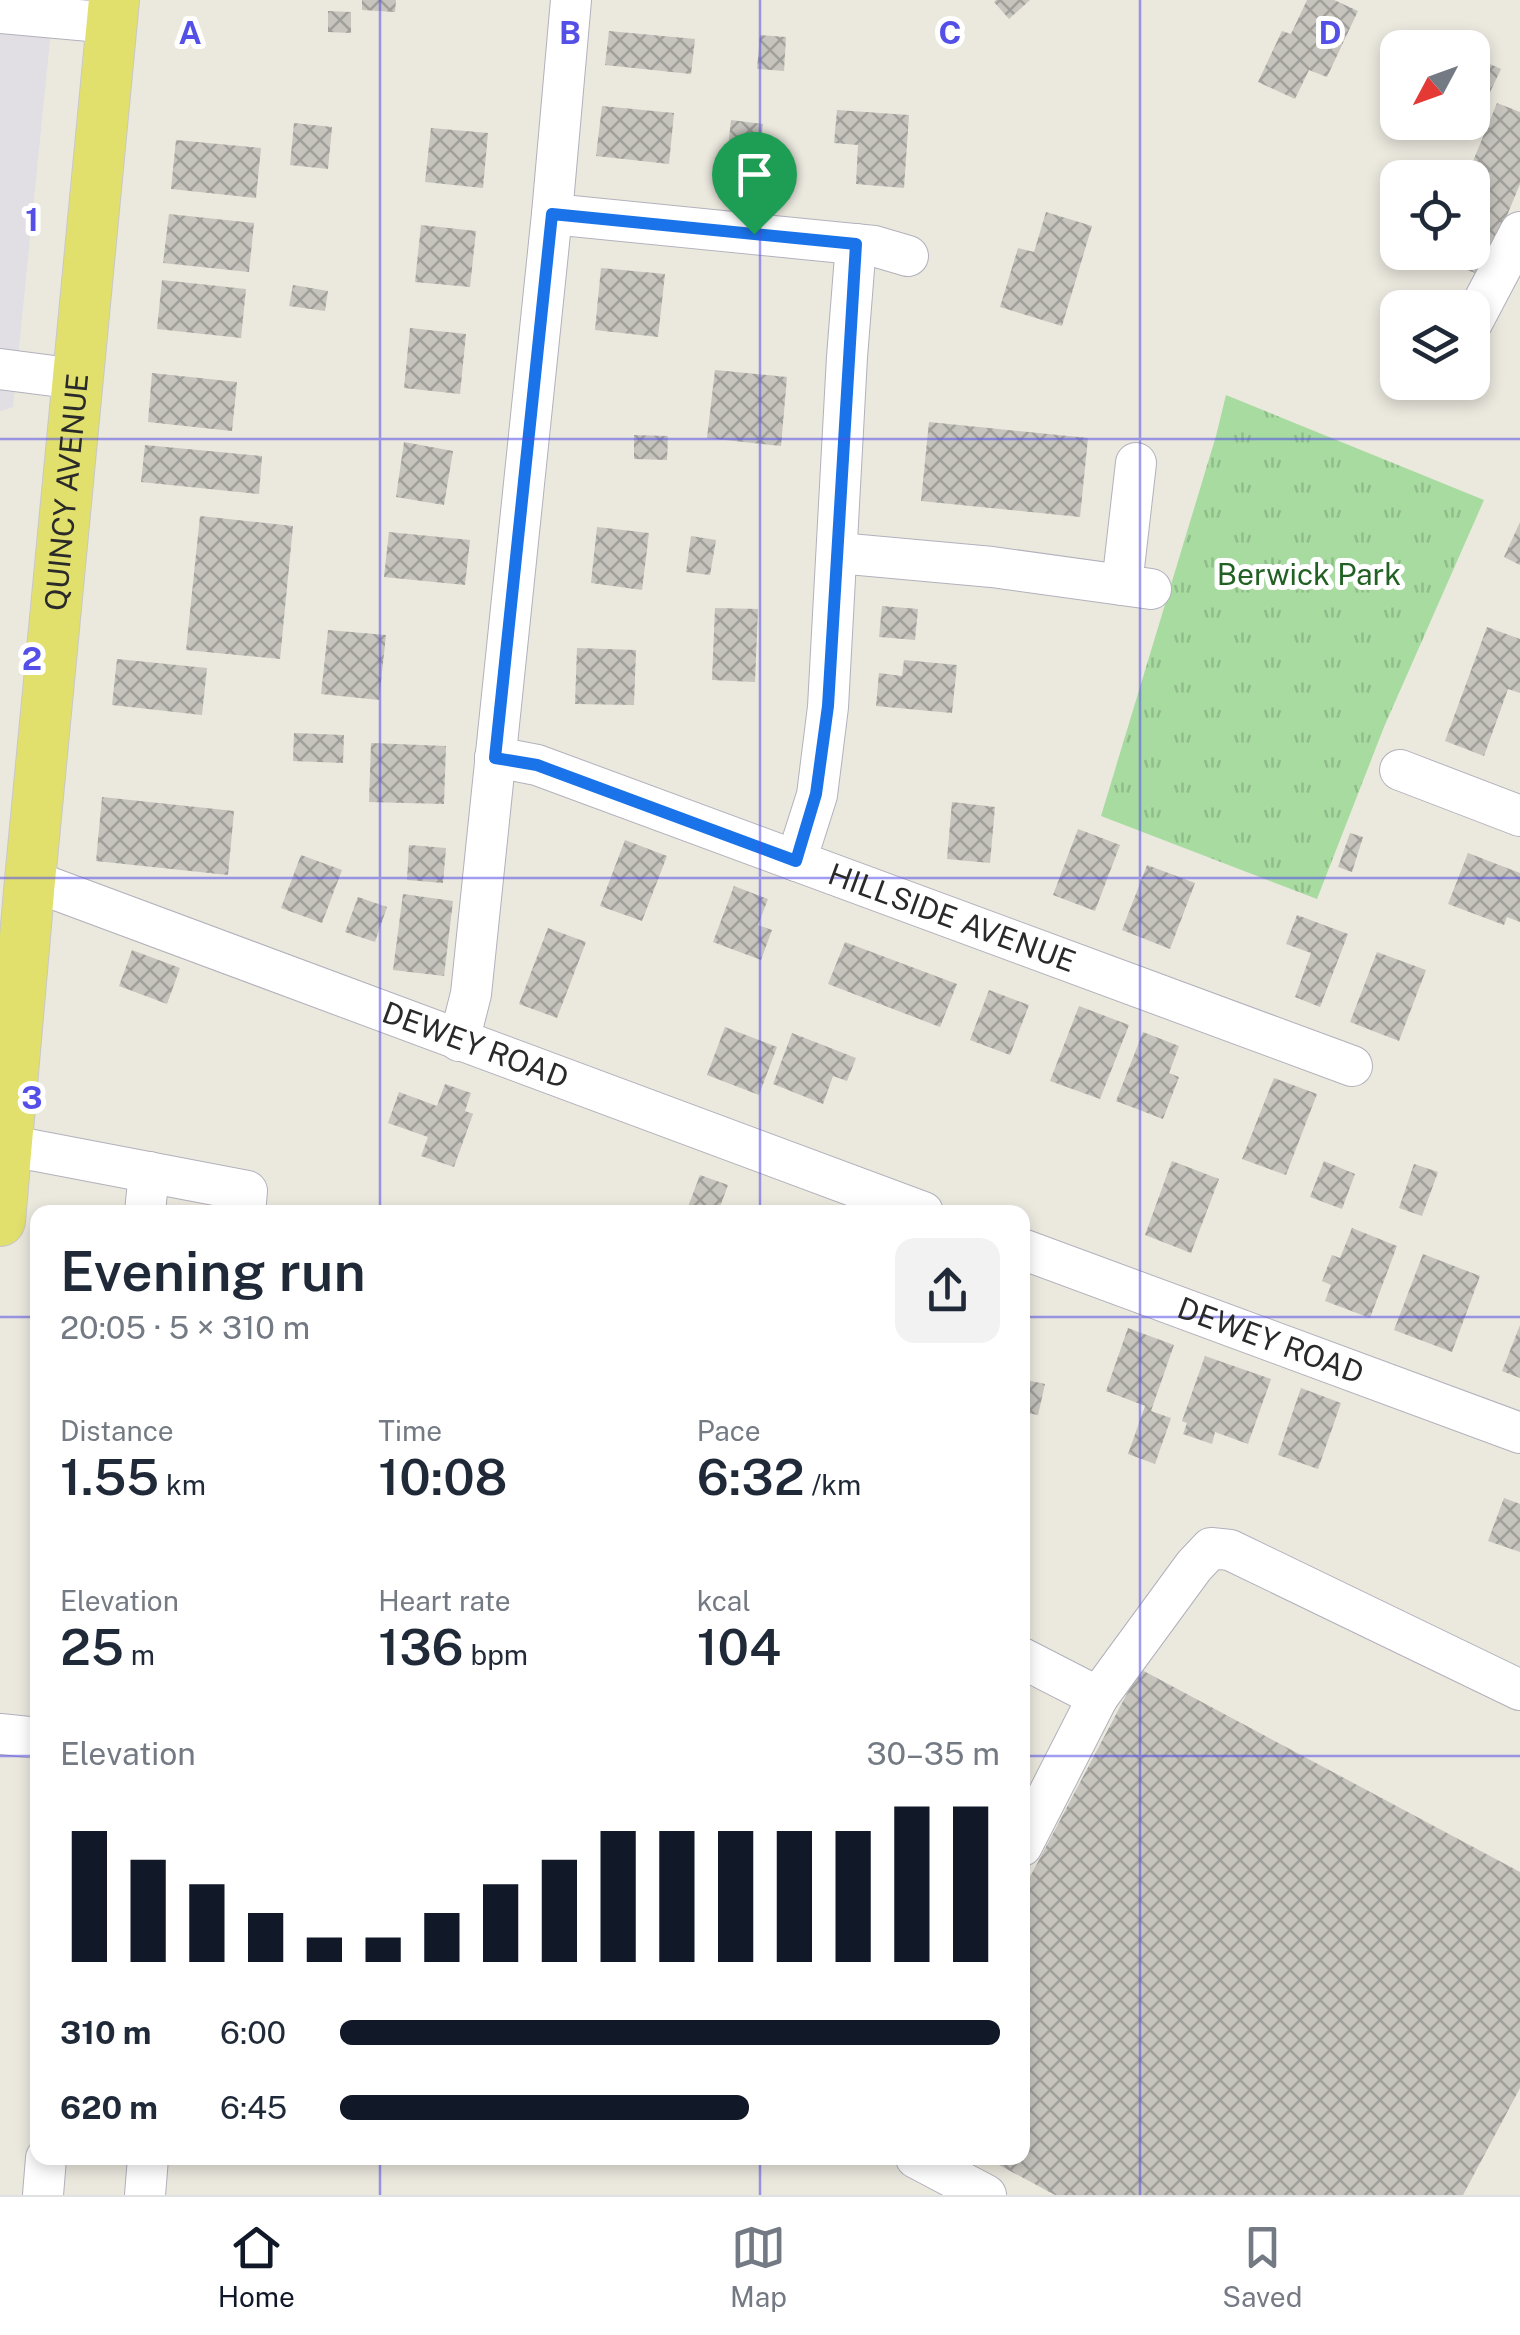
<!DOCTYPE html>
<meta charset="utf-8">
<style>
body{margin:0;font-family:"Public Sans",sans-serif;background:#f2f2f3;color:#1f2937;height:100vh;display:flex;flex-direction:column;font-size:38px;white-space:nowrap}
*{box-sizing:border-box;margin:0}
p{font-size:32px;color:#747a83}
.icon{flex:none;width:55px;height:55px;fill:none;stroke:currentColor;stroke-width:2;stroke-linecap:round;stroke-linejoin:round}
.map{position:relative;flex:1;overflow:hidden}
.side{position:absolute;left:30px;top:1205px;width:1000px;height:960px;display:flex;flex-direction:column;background:#fff;border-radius:20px;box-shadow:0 5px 15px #0003}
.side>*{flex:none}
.needle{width:65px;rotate:229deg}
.controls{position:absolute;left:1380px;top:30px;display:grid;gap:20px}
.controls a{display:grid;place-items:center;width:110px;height:110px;border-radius:20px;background:#fff;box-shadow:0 5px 15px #0003;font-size:50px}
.pin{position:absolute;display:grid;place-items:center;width:85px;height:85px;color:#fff;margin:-102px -42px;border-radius:50% 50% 50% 0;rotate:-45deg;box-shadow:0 0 10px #0007}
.pin .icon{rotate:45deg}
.round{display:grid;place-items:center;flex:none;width:105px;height:105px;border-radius:20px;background:#f2f2f3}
.headline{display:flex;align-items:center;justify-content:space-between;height:170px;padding:0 30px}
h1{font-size:55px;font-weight:600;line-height:75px}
.figures{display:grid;grid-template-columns:repeat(3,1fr);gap:15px;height:170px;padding:10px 30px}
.figures div{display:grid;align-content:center}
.figures b{font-size:50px;font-weight:600}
.figures small{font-size:28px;font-weight:400}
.figures p{font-size:28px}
.chart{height:280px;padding:20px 30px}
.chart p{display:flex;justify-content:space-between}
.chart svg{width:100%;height:180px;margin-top:10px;stroke:#111827;stroke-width:6}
ul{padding:0 30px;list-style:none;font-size:32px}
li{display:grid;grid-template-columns:160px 120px 1fr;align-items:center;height:75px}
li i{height:25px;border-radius:12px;background:#111827}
.dock{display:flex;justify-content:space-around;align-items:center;height:140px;border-top:2px solid #e0e1e3;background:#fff;font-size:28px;color:#747a83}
.dock a{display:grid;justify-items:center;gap:5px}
.dock .active{color:#111827}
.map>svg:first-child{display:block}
.industrial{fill:#e1dee4}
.grass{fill:url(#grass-tufts)}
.building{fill:url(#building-cross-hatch)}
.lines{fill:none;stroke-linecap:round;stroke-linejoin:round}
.minor-casing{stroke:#b2b1bc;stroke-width:42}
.major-casing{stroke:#c8c8c8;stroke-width:52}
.minor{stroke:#fff;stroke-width:40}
.major{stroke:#e2e06c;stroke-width:50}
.route-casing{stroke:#fff;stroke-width:20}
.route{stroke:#1a73e8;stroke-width:12}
.grid{fill:none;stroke:#544fe6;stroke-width:2.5;stroke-opacity:0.55}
.labels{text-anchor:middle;stroke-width:10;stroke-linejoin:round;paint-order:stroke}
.street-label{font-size:30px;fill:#2a2a2a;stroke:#fff}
.park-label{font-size:30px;fill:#226023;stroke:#fff}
.grid-label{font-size:32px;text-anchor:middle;font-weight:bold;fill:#544fe6;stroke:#fff;stroke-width:10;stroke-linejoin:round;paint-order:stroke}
</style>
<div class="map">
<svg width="1520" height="2195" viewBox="0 0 1520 2195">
<defs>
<pattern id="grass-tufts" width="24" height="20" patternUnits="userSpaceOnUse" patternTransform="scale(2.5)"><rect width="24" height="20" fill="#a7dba0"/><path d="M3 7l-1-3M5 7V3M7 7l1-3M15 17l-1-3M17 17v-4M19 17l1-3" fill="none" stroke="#90bc8a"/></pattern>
<pattern id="building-cross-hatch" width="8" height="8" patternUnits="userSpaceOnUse" patternTransform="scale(2.5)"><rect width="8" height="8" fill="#c6c4bd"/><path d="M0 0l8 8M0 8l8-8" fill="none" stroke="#a19f9a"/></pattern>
</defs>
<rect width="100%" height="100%" fill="#ebe8de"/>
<path class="industrial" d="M0,0H54L13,407L0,411Z"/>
<path class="grass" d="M1226,395L1484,500L1384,727L1317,899L1101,816L1216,436Z"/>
<g class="building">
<path d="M362,0H396L395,12L362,10Z"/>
<path d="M996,0H1030L1009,19L994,2Z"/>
<path d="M1307,0H1334L1358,11L1327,77L1309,70L1295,99L1258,82L1282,31L1291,34Z"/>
<path d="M328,11L351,12V33L328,32Z"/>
<path d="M609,31L695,39L691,74L605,65Z"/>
<path d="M760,35L786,37L784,71L757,69Z"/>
<path d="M1472,56L1501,69L1472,130V127L1463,122H1472Z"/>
<path d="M1497,103L1520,112V184L1482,276L1434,256L1435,252H1472V178H1466Z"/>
<path d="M602,106L674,113L669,164L596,156Z"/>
<path d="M837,110L909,115L904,188L856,184L858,145L834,143Z"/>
<path d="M731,120L763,124L760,154L776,156L774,182L725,176Z"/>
<path d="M294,123L332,127L328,169L290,165Z"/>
<path d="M431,128L488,133L483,188L425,182Z"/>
<path d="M176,140L261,148L256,198L171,189Z"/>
<path d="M1046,212L1092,226L1062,326L1000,307L1018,248L1034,252Z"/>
<path d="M169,214L254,223L249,272L163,263Z"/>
<path d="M421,225L476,231L470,287L415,282Z"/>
<path d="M601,268L665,274L658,337L595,330Z"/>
<path d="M162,280L246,289L241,338L157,329Z"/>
<path d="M293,285L328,291L325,311L289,306Z"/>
<path d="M410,328L466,334L460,394L404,388Z"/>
<path d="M715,370L787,377L781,446L707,438Z"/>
<path d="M152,373L237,382L232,431L148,422Z"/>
<path d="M929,422L1088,438L1080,517L921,501Z"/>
<path d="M634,435L668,436L667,460L634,459Z"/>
<path d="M404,442L453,451L444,505L396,497Z"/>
<path d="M145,445L262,456L259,494L141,482Z"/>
<path d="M200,516L293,526L280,659L186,650Z"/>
<path d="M1520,522V565L1504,557Z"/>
<path d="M597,527L649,533L642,590L591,583Z"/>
<path d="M389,532L470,540L465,585L384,577Z"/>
<path d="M691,536L716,540L710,575L686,572Z"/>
<path d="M882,606L918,609L915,640L879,637Z"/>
<path d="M715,608L758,609L755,682L712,680Z"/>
<path d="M1487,627L1520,639V693L1508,689L1484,756L1445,741Z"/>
<path d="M328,630L386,635L379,700L321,694Z"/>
<path d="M577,648L636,650L634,705L575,704Z"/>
<path d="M117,659L207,668L202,715L112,705Z"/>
<path d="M904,660L957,665L952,713L876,706L879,673L902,676Z"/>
<path d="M294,733L344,735L343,763L293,761Z"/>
<path d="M371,743L446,746L444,804L369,802Z"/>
<path d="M102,797L234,811L228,875L96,861Z"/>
<path d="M952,802L995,807L990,863L947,859Z"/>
<path d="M1078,829L1120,845L1095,911L1053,895Z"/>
<path d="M1350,833L1363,837L1352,872L1338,867Z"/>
<path d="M625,840L667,856L642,921L600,906Z"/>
<path d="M409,845L446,848L443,883L407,880Z"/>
<path d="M1468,853L1520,873V922L1507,917L1504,925L1448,904Z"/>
<path d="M301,855L342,870L322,923L281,908Z"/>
<path d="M1147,865L1195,883L1170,949L1122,930Z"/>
<path d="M734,886L768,899L758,925L772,930L761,960L713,942Z"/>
<path d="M403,894L453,901L444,976L393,970Z"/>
<path d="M358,897L387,907L375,942L345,932Z"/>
<path d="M1297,915L1348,934L1320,1007L1295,997L1311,953L1286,944Z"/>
<path d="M548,928L586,942L557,1018L519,1004Z"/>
<path d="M845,942L957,984L940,1027L828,984Z"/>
<path d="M132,950L180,968L167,1004L119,986Z"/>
<path d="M1377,952L1426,970L1399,1041L1350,1022Z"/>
<path d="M989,990L1029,1005L1010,1055L970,1040Z"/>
<path d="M1079,1006L1129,1025L1100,1099L1050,1081Z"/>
<path d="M725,1027L777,1047L759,1095L707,1075Z"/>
<path d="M1143,1032L1179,1046L1169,1073L1179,1077L1163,1119L1116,1101Z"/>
<path d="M792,1033L856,1058L847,1081L833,1076L823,1104L773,1084Z"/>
<path d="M1274,1078L1317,1094L1286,1175L1242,1159Z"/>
<path d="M445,1084L471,1093L465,1111L473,1114L454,1167L421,1156L428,1137L388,1123L399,1092L437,1106Z"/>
<path d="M1172,1161L1219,1179L1191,1253L1145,1235Z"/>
<path d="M1324,1161L1355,1174L1342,1209L1310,1197Z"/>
<path d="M1414,1164L1438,1172L1422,1216L1399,1208Z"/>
<path d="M700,1175L728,1185L718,1212H686Z"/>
<path d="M1352,1228L1397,1246L1370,1318L1325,1301L1331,1285L1322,1281L1332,1255L1340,1258Z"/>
<path d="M1423,1254L1480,1276L1452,1352L1394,1330Z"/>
<path d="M1520,1325V1378L1502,1371Z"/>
<path d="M1128,1328L1174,1345L1151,1411L1171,1418L1155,1464L1128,1454L1145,1406L1106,1391Z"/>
<path d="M1205,1356L1271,1379L1248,1444L1215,1432L1212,1444L1183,1434L1187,1423L1182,1421Z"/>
<path d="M1022,1379L1045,1384L1038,1415L1022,1412Z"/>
<path d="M1301,1388L1341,1403L1318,1469L1278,1455Z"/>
<path d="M1504,1498L1520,1504V1552L1488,1541Z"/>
<path d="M1140,1669L1520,1872V2088L1463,2195H1055L986,2158H1022V1892Z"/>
</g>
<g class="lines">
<g class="minor-casing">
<g id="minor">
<path d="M0,13L112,23"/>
<path d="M552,214L874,246L908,256"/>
<path d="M1472,323L1520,232"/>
<path d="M0,369L77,379"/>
<path d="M838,553L992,567L1151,589"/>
<path d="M1122,585L1136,463"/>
<path id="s1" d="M495,757L537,765L1352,1066"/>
<path d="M1400,770L1520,816"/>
<path d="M796,861L817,795L828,707L847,357L856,244"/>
<path id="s2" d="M30,880L923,1212"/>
<path d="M459,1041L471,994L552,214L571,0"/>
<path d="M6,1145L247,1191L245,1212"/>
<path d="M145,1212L149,1172"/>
<path id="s3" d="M1022,1249L1520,1433"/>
<path d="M1022,1658L1098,1697L1022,1846"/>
<path d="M1098,1697L1194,1566L1211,1548L1230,1550L1520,1690"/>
<path d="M0,1734L38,1738"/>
<path d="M916,2158L986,2195"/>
<path d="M43,2195L46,2158"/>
<path d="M145,2195L148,2158"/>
</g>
</g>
<g class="major-casing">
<g id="major">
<path id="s4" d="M0,1221L30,880L114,0"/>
</g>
</g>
<use href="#minor" class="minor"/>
<use href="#major" class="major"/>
</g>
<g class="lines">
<g class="route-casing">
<path id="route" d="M552,214L856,244L828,706L816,794L796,861L537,765L495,758Z"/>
</g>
<use href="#route" class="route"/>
</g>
<path class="grid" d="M380,0V1212M760,0V1212M1140,0V2195M0,439H1520M0,878H1520M0,1317H38M1022,1317H1520M0,1756H38M1022,1756H1520M380,2158V2195M760,2158V2195"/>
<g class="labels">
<g class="street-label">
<text dy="10" stroke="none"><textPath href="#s4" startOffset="732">QUINCY AVENUE</textPath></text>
<text dy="10" stroke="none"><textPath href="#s1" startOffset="485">HILLSIDE AVENUE</textPath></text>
<text dy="10" stroke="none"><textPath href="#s2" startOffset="475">DEWEY ROAD</textPath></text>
<text dy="10" stroke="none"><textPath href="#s3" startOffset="265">DEWEY ROAD</textPath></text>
</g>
<g class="park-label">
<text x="1309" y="585">Berwick Park</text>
</g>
</g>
<g class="grid-label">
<text x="190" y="44">A</text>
<text x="570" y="44">B</text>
<text x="950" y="44">C</text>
<text x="1330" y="44">D</text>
<text x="32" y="231">1</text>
<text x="32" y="670">2</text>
<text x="32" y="1109">3</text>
</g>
</svg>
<div class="controls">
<a><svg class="needle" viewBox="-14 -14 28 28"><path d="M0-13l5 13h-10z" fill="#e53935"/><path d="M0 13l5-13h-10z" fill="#747a83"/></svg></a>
<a><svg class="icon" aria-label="locate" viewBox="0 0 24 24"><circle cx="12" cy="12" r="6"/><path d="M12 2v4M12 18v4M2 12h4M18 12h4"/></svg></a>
<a><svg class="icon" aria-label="layers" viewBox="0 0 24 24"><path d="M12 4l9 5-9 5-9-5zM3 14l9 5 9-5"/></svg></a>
</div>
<div class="pin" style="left:754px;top:234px;background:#1e9e55"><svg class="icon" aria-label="arrive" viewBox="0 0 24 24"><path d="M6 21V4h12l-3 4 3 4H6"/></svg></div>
<section class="side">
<div class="headline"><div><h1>Evening run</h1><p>20:05 · 5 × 310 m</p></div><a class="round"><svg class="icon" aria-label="share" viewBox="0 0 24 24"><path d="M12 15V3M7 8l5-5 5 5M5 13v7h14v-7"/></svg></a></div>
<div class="figures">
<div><p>Distance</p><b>1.55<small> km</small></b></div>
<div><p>Time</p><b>10:08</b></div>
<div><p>Pace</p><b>6:32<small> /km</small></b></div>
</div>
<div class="figures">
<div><p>Elevation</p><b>25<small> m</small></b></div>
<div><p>Heart rate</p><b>136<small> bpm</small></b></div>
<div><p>kcal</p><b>104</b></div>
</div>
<div class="chart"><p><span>Elevation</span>30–35 m</p>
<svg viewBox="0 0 160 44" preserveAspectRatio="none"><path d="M5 44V12M15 44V19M25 44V25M35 44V32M45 44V38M55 44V38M65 44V32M75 44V25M85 44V19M95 44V12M105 44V12M115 44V12M125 44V12M135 44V12M145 44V6M155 44V6"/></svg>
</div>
<ul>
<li><b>310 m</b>6:00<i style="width:100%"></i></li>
<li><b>620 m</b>6:45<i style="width:62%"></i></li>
</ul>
</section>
</div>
<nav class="dock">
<a class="active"><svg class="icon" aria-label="home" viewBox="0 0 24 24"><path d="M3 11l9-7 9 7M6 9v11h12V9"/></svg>Home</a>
<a><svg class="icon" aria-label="map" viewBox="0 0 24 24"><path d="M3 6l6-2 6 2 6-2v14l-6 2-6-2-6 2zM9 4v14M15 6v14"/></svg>Map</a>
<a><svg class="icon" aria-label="saved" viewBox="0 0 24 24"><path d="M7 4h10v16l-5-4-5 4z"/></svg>Saved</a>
</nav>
